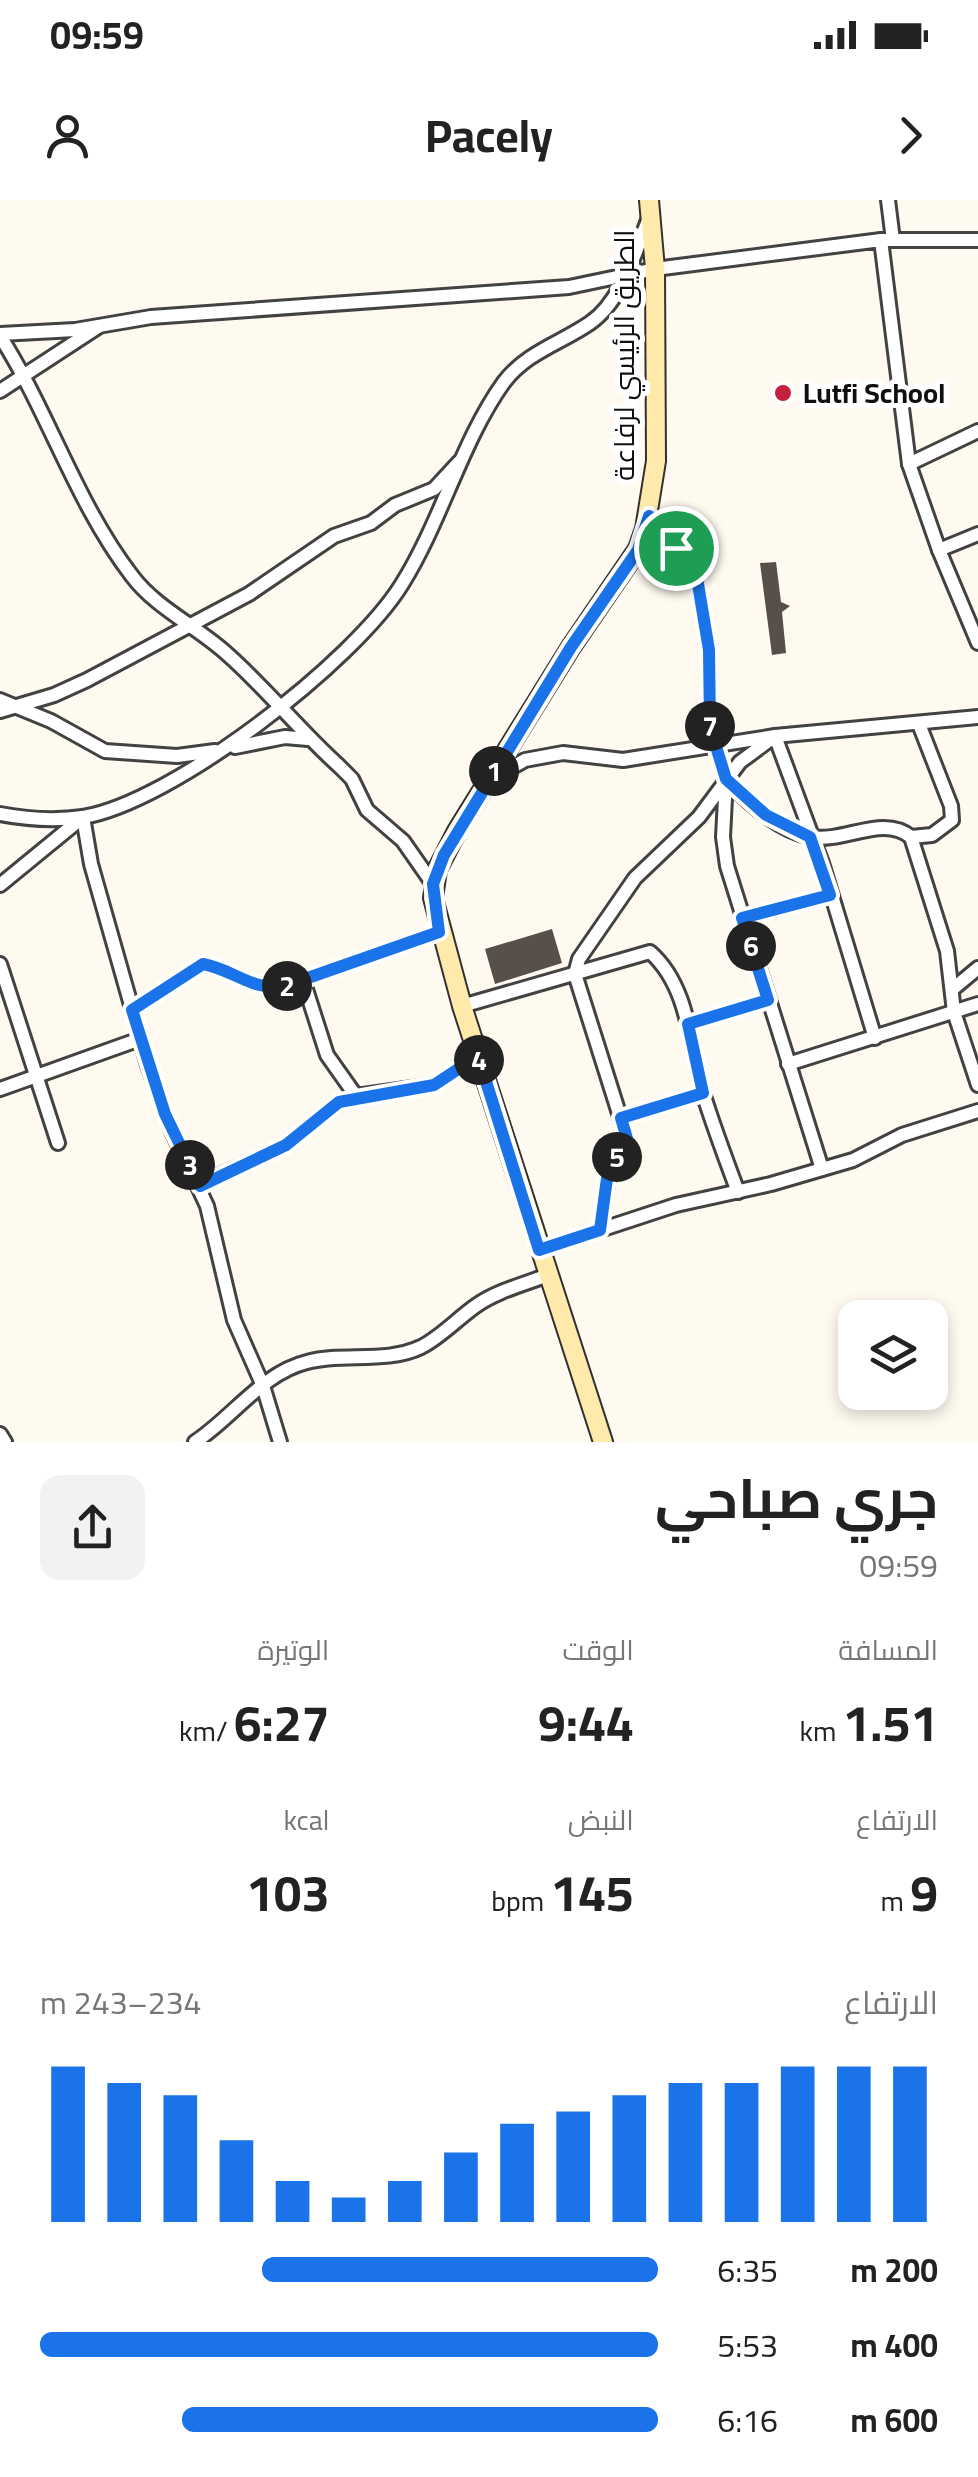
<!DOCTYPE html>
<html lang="ar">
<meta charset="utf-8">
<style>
body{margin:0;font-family:Georgia,Cairo,serif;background:#f2f2f2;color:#222;direction:rtl;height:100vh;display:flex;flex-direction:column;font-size:38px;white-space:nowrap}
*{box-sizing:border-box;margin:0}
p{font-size:32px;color:#767676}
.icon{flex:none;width:55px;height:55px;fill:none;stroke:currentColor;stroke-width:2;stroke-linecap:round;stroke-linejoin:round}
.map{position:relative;height:1242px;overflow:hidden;direction:ltr}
.details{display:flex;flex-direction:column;background:#fff;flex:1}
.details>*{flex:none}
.tools{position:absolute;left:838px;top:1100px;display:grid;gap:20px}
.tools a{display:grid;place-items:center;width:110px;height:110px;border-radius:20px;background:#fff;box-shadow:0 5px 15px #0003;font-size:50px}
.pin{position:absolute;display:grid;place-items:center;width:85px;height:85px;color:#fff;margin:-42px;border:5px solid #fff;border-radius:50%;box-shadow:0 2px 10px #0007}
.km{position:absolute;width:50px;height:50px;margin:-25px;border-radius:50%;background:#222;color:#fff;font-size:28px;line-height:50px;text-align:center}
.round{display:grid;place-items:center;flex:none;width:105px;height:105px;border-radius:20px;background:#f2f2f2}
.headline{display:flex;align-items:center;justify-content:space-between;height:170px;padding:0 40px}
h1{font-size:55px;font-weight:700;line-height:75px}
.figures{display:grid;grid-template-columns:repeat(3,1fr);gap:15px;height:170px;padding:10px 40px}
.figures div{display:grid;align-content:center}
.figures b{font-size:50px;font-weight:700}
.figures small{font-size:28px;font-weight:400}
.figures p{font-size:28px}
.chart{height:280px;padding:20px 40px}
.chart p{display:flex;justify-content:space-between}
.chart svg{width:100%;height:180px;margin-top:10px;stroke:#1a73e8;stroke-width:6}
ul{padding:0 40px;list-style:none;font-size:32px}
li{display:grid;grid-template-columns:160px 120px 1fr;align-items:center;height:75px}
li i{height:25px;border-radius:12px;background:#1a73e8}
.status{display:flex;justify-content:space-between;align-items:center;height:70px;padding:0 50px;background:#fff;direction:ltr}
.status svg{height:28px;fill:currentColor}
header{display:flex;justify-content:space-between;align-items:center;height:130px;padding:0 40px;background:#fff;font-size:45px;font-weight:700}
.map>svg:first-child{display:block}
.building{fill:#584e4a}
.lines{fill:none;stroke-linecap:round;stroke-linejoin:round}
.street-casing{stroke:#424242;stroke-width:18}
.secondary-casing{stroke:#313131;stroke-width:22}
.street{stroke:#fff;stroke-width:12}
.secondary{stroke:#ffe9ab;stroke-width:18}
.route-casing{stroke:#fff;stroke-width:20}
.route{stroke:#1a73e8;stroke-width:12}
.poi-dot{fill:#c52040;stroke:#fff;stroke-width:4}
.labels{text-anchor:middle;stroke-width:10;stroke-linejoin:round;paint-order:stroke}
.street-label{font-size:28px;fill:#0f0f0f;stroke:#fff}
.poi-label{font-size:28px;font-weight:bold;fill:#0f0f0f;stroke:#fff;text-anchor:start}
</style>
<div class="status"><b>09:59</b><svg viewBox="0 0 49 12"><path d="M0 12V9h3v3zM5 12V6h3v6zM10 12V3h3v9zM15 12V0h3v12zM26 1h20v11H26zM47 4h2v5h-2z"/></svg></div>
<header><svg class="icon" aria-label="forward" viewBox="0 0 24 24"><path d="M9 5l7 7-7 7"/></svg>Pacely<svg class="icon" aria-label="person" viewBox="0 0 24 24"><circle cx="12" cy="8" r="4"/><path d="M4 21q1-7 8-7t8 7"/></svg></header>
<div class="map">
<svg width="978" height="1242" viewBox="0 0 978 1242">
<rect width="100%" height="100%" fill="#fffaf0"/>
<g class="building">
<path d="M776,362L781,402L790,406L782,412L786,453L772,455L760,363Z"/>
<path d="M552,729L562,763L495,784L485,749Z"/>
</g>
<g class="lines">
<g class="street-casing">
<g id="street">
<path d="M888,0L893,40"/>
<path d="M881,40H978"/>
<path d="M0,134L75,130L151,117L569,87L655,69L881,40L909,264L939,350L978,443"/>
<path d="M0,136C49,213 76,303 132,376C156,408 196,426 226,453C266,488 299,530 339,566L352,579L367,610L403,641L433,684"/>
<path d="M0,191L98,127"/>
<path d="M909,264L978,231"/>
<path d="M649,316L692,367L697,378L709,450L710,527L726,579L723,637L727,666L822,969"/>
<path d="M939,350L978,334"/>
<path d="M0,500L51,521L105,551L177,556L215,551"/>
<path d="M0,511L54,495L87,480L249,394L334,336L371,323L395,305L434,289L459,262"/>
<path d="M235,547L285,537L308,539"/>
<path d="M726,579C747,602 778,631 811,637C844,643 883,614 911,637L932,635L952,620L951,606L919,524"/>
<path d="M490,580L525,560L563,553L623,560L775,536L978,517"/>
<path d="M0,614C26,619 56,621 83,617C173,602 354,462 402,384C441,322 462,240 504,182C527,152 561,143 590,123C622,101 635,52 649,18"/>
<path d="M83,617L91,664L148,865L172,931L207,1006L234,1120L263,1186L280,1242"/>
<path d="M911,637L947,751L954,812L978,885"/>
<path d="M0,685L83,617"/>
<path d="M742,718L830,695"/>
<path d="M0,764L58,943"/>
<path d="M304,783L327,855L356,896"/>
<path d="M954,788L978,768"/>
<path d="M462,806L650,752C690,787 690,849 704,896C714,928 726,960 738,992"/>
<path d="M132,809L203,764C235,770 249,789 283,787L439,732"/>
<path d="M689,824L768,800"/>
<path d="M788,864L978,804"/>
<path d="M0,889L140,839"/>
<path d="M621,918L703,893"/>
<path d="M199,985L286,945L339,903L356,896L434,885L478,856"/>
<path d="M600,1030L609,971L628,942L575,774L579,759L635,678L699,617L740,562L775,536L822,663L875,838"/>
<path d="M539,1050L676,1005L771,984L853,960L902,935L978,911"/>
<path d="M0,1234L5,1242"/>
<path d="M195,1242C232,1218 262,1173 307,1162C344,1152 385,1164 421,1147C441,1137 458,1118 477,1105C497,1091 525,1084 548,1075"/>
</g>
</g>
<g class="secondary-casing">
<path id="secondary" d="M603,1242L462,806L433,698L437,670L457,631L571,447L638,349L645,329L656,261L655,69L649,0"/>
</g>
<use href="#street" class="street"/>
<use href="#secondary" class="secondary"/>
</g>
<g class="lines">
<g class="route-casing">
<path id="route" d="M649,316L692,366L697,378L709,450L710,527L726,579L766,615L810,637L830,695L742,718L768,800L688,824L703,893L621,918L628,942L608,971L600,1030L539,1050L478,856L434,885L339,902L286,945L200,986L165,914L132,810L203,764C234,770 249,789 282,787L439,732L433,684L444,655L571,447L638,350Z"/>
</g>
<use href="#route" class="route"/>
</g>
<circle class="poi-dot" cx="783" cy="193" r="10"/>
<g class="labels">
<g class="street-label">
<text transform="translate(624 155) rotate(-90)" y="10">الطريق الرئيسي لرفاعة</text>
</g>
<g class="poi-label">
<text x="803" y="203">Lutfi School</text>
</g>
</g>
</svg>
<div class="tools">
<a><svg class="icon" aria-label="layers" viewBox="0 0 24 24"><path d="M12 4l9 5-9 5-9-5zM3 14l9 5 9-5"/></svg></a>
</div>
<div class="pin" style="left:676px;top:348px;background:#1e9e55"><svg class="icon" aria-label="arrive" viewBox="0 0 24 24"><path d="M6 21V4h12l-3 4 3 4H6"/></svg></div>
<b class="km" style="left:494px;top:571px">1</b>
<b class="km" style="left:287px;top:786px">2</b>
<b class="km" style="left:190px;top:965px">3</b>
<b class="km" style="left:479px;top:860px">4</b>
<b class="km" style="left:617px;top:957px">5</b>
<b class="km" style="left:751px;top:746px">6</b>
<b class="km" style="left:710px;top:526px">7</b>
</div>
<section class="details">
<div class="headline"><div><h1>جري صباحي</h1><p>09:59</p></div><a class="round"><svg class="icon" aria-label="share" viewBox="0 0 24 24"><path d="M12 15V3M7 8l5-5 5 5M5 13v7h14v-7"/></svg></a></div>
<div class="figures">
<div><p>المسافة</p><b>1.51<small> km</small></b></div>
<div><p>الوقت</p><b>9:44</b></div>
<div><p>الوتيرة</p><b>6:27<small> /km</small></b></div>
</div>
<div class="figures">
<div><p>الارتفاع</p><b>9<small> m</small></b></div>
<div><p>النبض</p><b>145<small> bpm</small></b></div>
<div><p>kcal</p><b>103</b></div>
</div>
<div class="chart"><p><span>الارتفاع</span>234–243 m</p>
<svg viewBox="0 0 160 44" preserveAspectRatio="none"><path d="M5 44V6M15 44V10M25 44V13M35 44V24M45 44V34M55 44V38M65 44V34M75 44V27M85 44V20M95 44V17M105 44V13M115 44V10M125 44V10M135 44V6M145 44V6M155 44V6"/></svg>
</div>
<ul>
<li><b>200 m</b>6:35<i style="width:64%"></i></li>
<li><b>400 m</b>5:53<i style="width:100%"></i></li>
<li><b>600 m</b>6:16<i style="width:77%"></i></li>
</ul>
</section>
